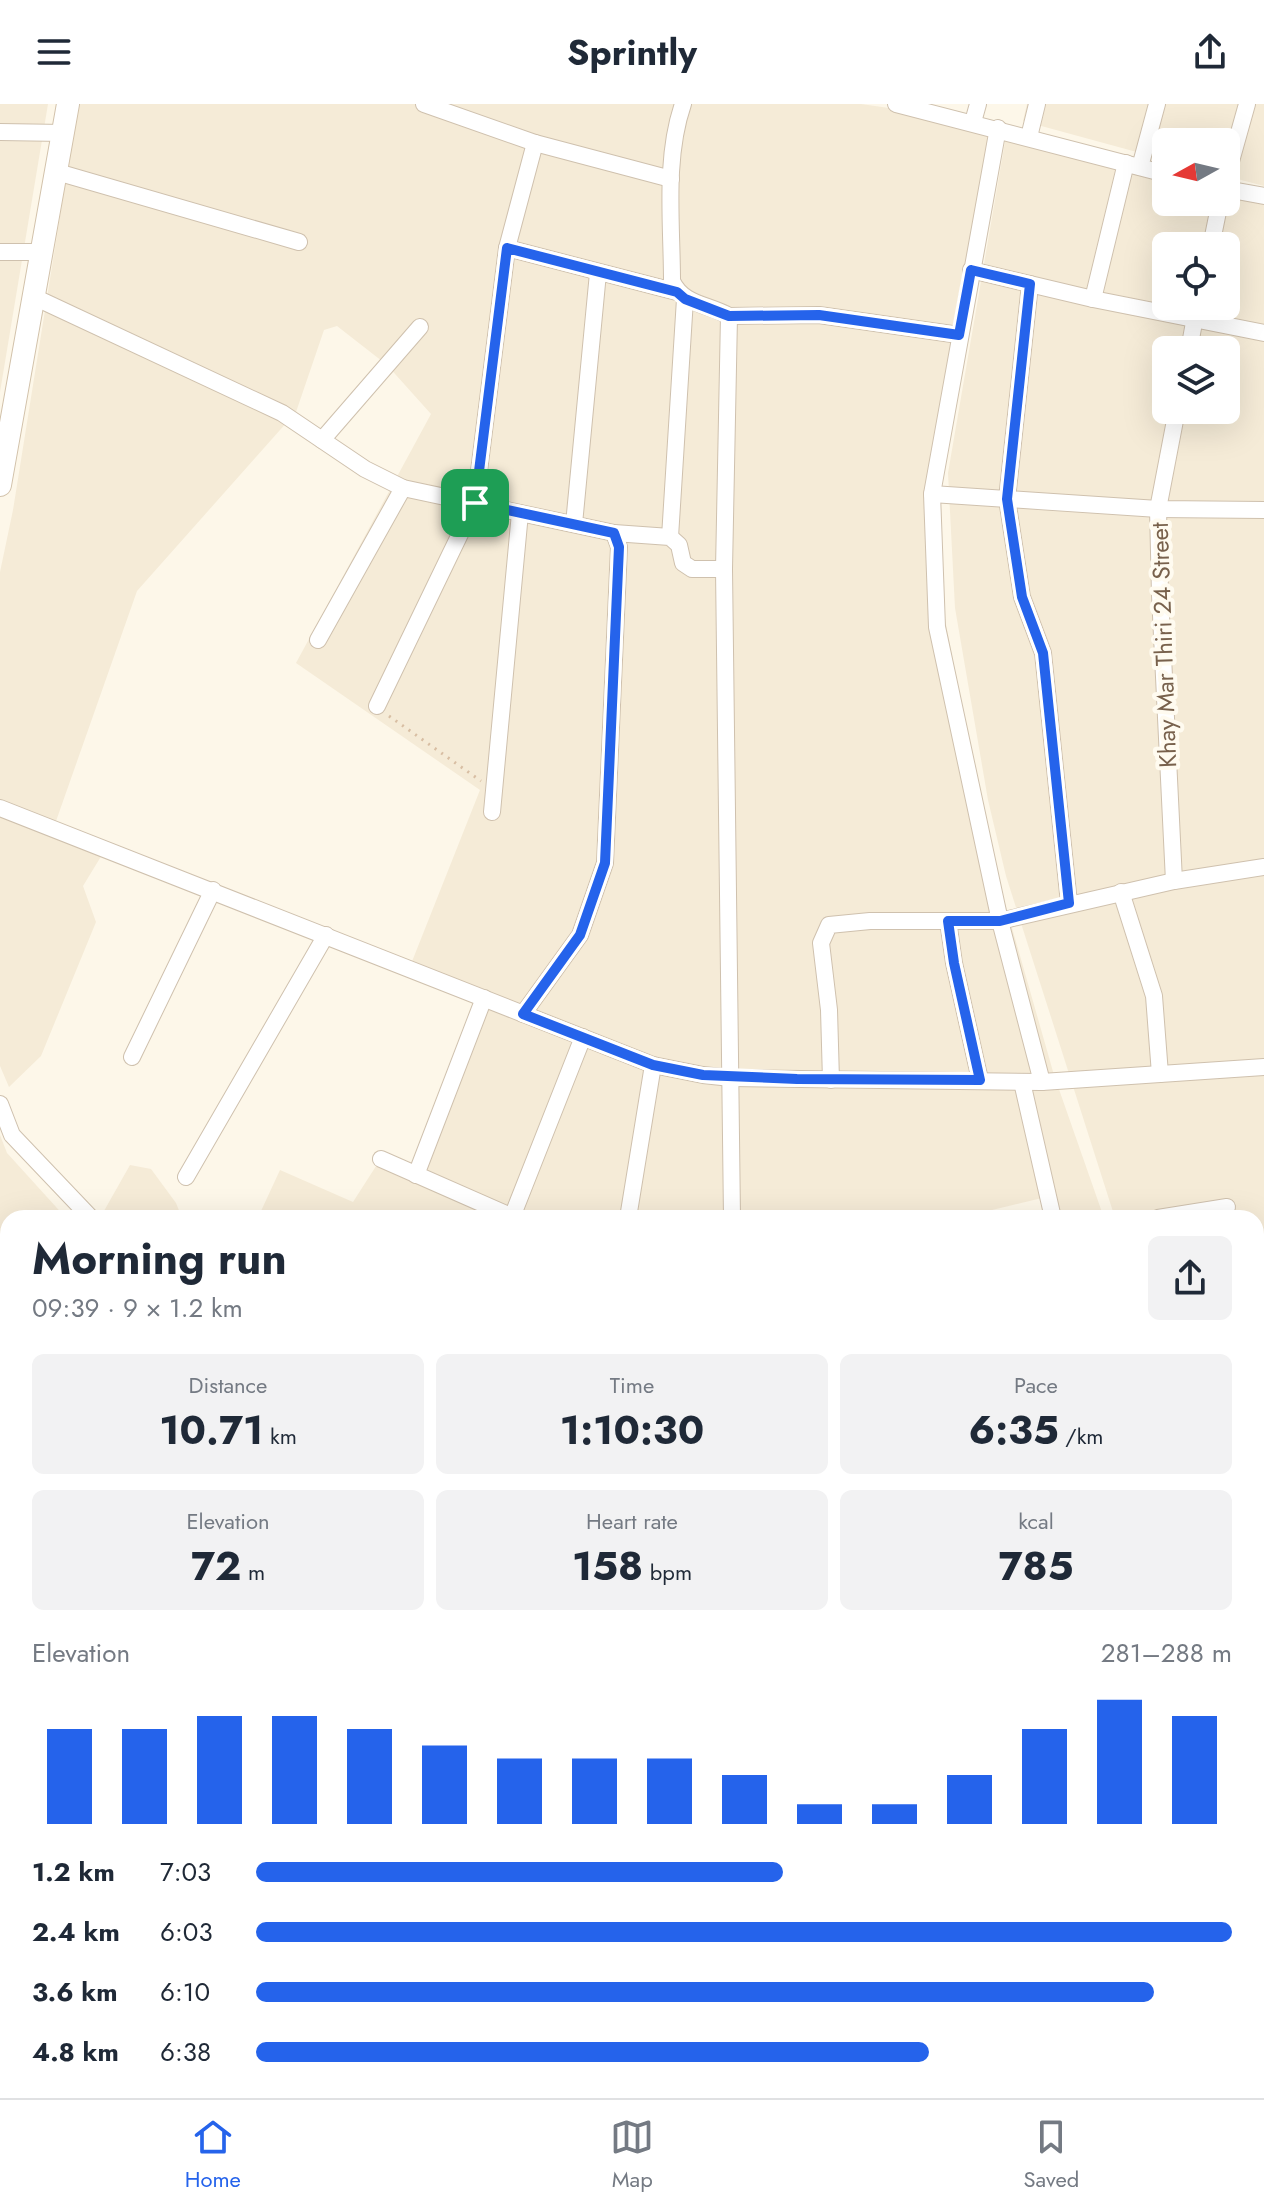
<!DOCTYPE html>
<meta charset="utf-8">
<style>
body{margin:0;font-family:Jost,sans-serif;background:#f2f2f3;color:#1f2937;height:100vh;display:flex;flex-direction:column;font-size:30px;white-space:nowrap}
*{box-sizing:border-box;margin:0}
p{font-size:26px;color:#747a83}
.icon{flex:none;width:44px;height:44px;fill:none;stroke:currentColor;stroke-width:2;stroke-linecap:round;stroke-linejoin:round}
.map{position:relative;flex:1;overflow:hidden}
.side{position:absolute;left:0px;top:1106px;width:1264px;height:888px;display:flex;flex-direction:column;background:#fff;border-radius:24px 24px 0 0;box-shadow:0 8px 32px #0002}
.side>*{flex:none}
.needle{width:52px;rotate:262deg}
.buttons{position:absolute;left:1152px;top:24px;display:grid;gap:16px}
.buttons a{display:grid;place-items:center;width:88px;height:88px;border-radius:12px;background:#fff;box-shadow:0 8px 32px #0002;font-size:40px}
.pin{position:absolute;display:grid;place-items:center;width:68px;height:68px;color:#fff;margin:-34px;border-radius:16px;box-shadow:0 4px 12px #0006}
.round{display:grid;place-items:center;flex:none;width:84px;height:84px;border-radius:12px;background:#f2f2f3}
.head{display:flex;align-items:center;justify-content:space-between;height:136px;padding:0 32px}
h1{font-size:44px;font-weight:700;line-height:60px}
.stats{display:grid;grid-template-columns:repeat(3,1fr);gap:12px;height:136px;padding:8px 32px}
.stats div{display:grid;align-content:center;border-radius:12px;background:#f2f2f3;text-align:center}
.stats b{font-size:40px;font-weight:700}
.stats small{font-size:22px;font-weight:400}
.stats p{font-size:22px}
.chart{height:224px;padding:16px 32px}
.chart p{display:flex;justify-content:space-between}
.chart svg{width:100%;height:144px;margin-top:8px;stroke:#2563eb;stroke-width:6}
ul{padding:0 32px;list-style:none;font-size:26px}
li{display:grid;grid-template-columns:128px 96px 1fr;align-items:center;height:60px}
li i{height:20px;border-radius:10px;background:#2563eb}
header{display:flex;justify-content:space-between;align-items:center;height:104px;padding:0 32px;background:#fff;font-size:36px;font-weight:700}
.tabs{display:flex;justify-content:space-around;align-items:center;height:112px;border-top:2px solid #e0e1e3;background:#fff;font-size:22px;color:#747a83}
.tabs a{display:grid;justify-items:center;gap:4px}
.tabs .on{color:#2563eb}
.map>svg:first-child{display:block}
.residential{fill:#f5ebd7;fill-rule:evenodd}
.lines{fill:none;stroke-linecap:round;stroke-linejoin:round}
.street-casing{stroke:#cfc1ae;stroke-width:18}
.secondary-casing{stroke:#d2c2ab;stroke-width:24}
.path{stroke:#d8bea3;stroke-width:3;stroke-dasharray:2 6;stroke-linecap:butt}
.street{stroke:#fff;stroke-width:16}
.secondary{stroke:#fff;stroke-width:22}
.route-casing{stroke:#fff;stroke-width:16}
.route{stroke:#2563eb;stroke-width:10}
.labels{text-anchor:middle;stroke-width:8;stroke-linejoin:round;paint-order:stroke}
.street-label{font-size:24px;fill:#78614c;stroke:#fffbf0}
</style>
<header><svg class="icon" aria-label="menu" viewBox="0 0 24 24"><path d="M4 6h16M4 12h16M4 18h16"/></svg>Sprintly<svg class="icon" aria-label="share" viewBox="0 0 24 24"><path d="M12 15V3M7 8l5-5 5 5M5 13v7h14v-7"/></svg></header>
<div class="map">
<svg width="1264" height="1994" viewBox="0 0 1264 1994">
<rect width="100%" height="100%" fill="#fdf7e9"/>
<g class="residential">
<path d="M0,0H48L0,288Z"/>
<path d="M78,0H861L994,19L929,432L989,743L1054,971L1104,1114H1048L1042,1094L988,1107L989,1114H262L261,1107L280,1066L353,1098L378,1059L414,1076L481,897L411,860L480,686L296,559L431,310L387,261L337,222L324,226L296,308L137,487L55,720L108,741L83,782L96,818L41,952L9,983L0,962V468L13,406Z"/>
<path d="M1027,0H1264V82L1226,72V38H1166V56L1023,17Z"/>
<path d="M1006,32L1166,77V98H1226V91L1264,99V1259L1256,1261V1114H1115L1006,772L988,696L955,504L948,369ZM1166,142H1226V202H1166ZM1166,246H1226V306H1166Z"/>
<path d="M0,1031L7,1049L66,1114H8V1447L0,1459Z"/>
<path d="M130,1061L151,1065L176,1099L182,1114H100Z"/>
<path d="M1264,1276V1377L1256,1356V1278Z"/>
<path d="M8,1538V1986H231L222,1994H0V1543Z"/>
<path d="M1256,1912L1264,1927V1994H1221L1217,1986H1256Z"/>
<path d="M264,1986H671L682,1994H262Z"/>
<path d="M933,1986H1118L1125,1994H936Z"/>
</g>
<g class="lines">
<g class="street-casing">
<g id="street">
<path d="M424,0L535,39L671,75"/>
<path d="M683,0C664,55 672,120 672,177C683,201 708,200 729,212L724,465L732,1114"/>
<path d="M896,0L1166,70"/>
<path d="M973,18L978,0"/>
<path d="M998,24L932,390L937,523L1000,817L1042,978"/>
<path d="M0,28L64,29"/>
<path d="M1029,33L1037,0"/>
<path d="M1140,63L1157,0"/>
<path d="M57,68L299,138"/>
<path d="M1226,75L1247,0"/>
<path d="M1226,85L1264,92"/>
<path d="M1211,142L1220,98"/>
<path d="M507,144L677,188"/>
<path d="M0,148H43"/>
<path d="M971,166L1093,195L1264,229"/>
<path d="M1030,180L1007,395L1022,493L1043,549L1069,799"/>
<path d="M34,193L282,309L365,365L403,384L614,429L670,433L679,441L683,459L692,465H724"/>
<path d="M1093,195L1126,59"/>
<path d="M729,212L819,211L959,231"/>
<path d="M1189,246L1197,202"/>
<path d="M322,336L420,223"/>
<path d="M932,390L1158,405L1264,406"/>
<path d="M574,420L598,169"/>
<path d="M670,433L685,195"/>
<path d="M318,536L403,384"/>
<path d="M377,602L475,399L507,144L535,39"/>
<path d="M0,704L653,961L703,971L731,974L1042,978L1264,963"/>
<path d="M492,708L520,409"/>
<path d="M1174,777L1160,491L1158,405L1177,306"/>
<path d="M1121,788L1154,892L1160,970"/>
<path d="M948,817L954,859L980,976"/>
<path d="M523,910L580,831L605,759L619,443L614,429"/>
<path d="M132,953L213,786"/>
<path d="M831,976L829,906L821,839L829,821L870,817H1000L1174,777L1264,763"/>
<path d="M1022,978L1053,1114"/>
<path d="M0,1000L12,1031L91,1114"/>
<path d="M381,1055L515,1114"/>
<path d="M416,1071L484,894"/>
<path d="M186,1073L326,831"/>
<path d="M512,1113L583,933"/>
<path d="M628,1114L653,961"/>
<path d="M1158,1114L1227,1103"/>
<path d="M0,1836L8,1824"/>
<path d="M1256,1947L1264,1944"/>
<path d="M688,1986L700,1994"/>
<path d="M958,1986L961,1994"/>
<path d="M1109,1986L1113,1994"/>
<path d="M84,1994L92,1986"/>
<path d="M415,1994L423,1986"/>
<path d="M660,1994L669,1986"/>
<path d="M1133,1994L1152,1986"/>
</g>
</g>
<g class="secondary-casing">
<path id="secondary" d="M0,381L68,0"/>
</g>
<path class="path" d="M389,612L481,677"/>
<use href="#street" class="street"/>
<use href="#secondary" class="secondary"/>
</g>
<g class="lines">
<g class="route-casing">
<path id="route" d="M507,144L677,188L685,195L729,212L819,211L959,231L971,166L1030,180L1007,395L1022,493L1043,549L1069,799L1000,817H948L954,859L980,976L797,975L703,971L653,961L523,910L580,831L605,759L619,443L614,429L475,399Z"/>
</g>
<use href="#route" class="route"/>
</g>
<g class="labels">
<g class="street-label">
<text transform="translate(1164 541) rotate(-92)" y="8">Khay Mar Thiri 24 Street</text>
</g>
</g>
</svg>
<div class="buttons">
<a><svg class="needle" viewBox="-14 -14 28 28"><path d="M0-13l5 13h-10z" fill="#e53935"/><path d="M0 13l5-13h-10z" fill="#747a83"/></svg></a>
<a><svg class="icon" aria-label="locate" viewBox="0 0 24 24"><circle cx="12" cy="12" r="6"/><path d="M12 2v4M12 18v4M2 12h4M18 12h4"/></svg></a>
<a><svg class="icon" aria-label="layers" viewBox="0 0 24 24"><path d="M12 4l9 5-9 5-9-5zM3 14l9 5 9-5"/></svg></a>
</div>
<div class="pin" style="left:475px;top:399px;background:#1e9e55"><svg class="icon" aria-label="arrive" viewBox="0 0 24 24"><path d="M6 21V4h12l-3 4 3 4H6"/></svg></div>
<section class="side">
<div class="head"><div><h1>Morning run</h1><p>09:39 · 9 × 1.2 km</p></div><a class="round"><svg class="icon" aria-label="share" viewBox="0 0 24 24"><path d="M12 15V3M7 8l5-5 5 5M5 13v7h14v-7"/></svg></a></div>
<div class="stats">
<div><p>Distance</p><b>10.71<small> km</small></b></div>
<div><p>Time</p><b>1:10:30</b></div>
<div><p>Pace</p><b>6:35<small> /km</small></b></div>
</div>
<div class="stats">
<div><p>Elevation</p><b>72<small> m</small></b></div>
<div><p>Heart rate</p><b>158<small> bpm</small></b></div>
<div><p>kcal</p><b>785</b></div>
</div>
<div class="chart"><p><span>Elevation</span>281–288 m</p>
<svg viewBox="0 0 160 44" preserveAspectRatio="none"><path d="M5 44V15M15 44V15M25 44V11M35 44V11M45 44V15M55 44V20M65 44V24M75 44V24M85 44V24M95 44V29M105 44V38M115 44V38M125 44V29M135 44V15M145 44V6M155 44V11"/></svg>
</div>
<ul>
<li><b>1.2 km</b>7:03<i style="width:54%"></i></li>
<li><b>2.4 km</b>6:03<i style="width:100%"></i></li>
<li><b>3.6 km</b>6:10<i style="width:92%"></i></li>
<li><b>4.8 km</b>6:38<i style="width:69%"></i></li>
</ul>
</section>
</div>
<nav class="tabs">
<a class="on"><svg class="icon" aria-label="home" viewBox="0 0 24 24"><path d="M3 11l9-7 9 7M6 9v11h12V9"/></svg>Home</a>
<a><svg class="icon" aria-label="map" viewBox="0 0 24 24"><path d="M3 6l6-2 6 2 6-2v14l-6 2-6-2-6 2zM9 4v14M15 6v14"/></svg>Map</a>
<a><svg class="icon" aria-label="saved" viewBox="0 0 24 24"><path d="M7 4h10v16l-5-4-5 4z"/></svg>Saved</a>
</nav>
